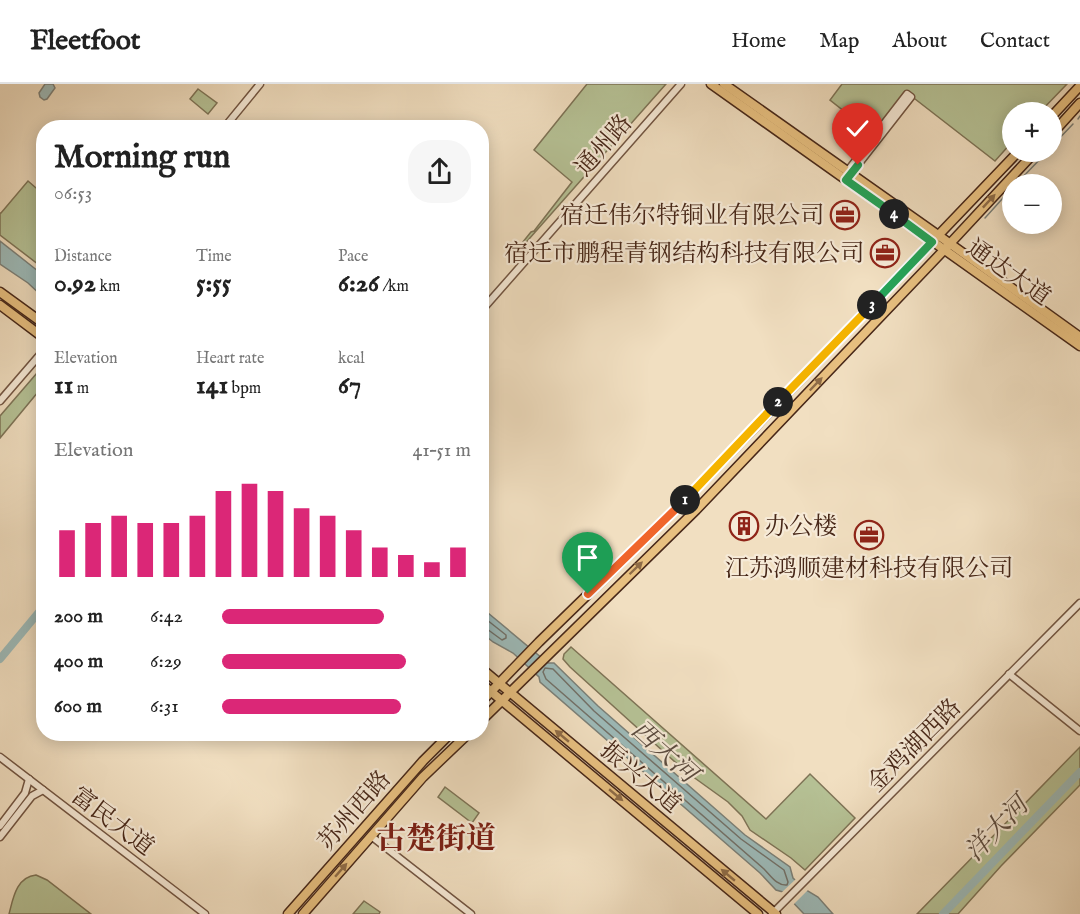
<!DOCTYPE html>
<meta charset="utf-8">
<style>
body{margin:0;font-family:"IM FELL English","Noto Serif SC",serif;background:#f6f6f6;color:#222;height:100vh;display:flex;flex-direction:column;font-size:22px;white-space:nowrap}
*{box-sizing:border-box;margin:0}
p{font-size:20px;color:#767676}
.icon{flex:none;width:33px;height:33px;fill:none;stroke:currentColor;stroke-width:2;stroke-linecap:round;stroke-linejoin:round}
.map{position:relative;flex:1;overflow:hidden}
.panel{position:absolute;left:36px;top:36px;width:453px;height:621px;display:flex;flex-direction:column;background:#fff;border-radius:24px;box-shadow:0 3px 15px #0003}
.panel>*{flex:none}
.buttons{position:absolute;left:1002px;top:18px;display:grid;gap:12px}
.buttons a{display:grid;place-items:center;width:60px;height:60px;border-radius:50%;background:#fff;box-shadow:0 3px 15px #0003;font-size:30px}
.pin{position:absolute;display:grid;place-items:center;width:51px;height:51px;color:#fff;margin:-62px -26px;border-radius:50% 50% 50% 0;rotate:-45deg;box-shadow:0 0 6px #0007}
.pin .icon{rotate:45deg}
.km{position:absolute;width:30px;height:30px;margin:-15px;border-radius:50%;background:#222;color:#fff;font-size:16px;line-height:30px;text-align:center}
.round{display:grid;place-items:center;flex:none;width:63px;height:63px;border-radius:24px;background:#f6f6f6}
.overview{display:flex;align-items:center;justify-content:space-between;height:102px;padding:0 18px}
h1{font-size:33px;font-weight:700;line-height:45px}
.stats{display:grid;grid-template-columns:repeat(3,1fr);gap:9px;height:102px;padding:6px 18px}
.stats div{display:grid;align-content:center}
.stats b{font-size:26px;font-weight:700}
.stats small{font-size:16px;font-weight:400}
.stats p{font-size:16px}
.chart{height:168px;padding:12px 18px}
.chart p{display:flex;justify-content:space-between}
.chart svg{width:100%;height:108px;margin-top:6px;stroke:#db2777;stroke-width:6}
ul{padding:0 18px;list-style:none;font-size:20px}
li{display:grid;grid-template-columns:96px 72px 1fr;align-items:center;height:45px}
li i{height:15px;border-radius:8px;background:#db2777}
header{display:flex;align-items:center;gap:36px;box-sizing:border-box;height:84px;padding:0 30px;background:#fff;border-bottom:2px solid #e0e0e0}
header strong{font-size:28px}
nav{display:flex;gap:33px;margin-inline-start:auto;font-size:21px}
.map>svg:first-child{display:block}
.green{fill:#b6c296;stroke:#7e7457;stroke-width:1.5}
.water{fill:#9dbbba;stroke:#7b8079;stroke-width:1.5}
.pier{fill:#f1dfc1}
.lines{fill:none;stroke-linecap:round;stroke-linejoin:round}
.shore{stroke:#727169;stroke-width:1.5}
.stream{stroke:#7b8079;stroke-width:1.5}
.river{stroke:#9dbbba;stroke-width:8}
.minor-casing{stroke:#725542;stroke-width:9}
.major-casing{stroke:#472718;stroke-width:11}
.minor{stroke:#f6ead7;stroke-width:6}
.major{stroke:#e8c080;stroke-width:8}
.oneway{fill:#8f6c47}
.split-1-casing{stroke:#fff;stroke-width:12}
.split-2-casing{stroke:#fff;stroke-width:12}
.split-3-casing{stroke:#fff;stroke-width:12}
.split-4-casing{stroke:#fff;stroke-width:12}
.split-5-casing{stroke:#fff;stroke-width:12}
.split-1{stroke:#f0652b;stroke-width:8}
.split-2{stroke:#f5b400;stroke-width:8}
.split-3{stroke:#f5b400;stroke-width:8}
.split-4{stroke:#22a559;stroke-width:8}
.split-5{stroke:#22a559;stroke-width:8}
.labels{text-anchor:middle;stroke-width:4.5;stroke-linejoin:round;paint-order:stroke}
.street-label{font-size:24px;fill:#472718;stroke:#f6ead7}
.poi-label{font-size:24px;fill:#472718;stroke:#f6ead7;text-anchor:end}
.water-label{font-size:26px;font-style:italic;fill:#5c4c40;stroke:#f6ead7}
.district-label{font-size:30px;font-weight:bold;fill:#7a1f14;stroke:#f6ead7}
</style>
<header>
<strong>Fleetfoot</strong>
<nav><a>Home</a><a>Map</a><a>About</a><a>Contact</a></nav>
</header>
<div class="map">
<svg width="1080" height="830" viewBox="0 0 1080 830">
<rect width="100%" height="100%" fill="#f1dfc1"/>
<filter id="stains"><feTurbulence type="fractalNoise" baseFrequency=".00333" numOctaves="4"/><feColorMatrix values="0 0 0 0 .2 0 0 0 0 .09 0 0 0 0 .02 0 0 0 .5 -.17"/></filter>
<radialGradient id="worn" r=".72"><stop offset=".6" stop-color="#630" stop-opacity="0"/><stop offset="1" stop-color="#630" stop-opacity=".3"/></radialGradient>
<g class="green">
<path d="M587,0H666L514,172V169L531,148L534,147L572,98L534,66Z"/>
<path d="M842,0H1067L1040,28H1012V58L995,77L906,8L873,50L830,16Z"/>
<path d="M198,5L217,19L208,30L190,15Z"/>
<path d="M28,97L43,110V184L0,151V129H1Z"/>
<path d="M43,282V302L0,354V332Z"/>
<path d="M571,563L766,735L810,690L855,734L805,786L791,774L750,746L742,732L728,718L685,687L570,583L563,575L564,570Z"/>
<path d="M1080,663V701L1001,782L958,830H917Z"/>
<path d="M445,703L479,729L472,739L438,713Z"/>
<path d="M36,791L47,796L91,830H9C13,815 16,793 36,791Z"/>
<path d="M364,817L380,828L379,830H353Z"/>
</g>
<g class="water">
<path d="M45,0H53L55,4L47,15L44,16L40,13L39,9Z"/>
<path d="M0,157L43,191V213L28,199L0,180Z"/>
<path d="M482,524L548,579H554L598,622L745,751L790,783L793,794L806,806L818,813L833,830H804L783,808L776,806L760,789L540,598L539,593L513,569L493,558L482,549Z"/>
</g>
<path class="pier" d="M797,794L809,805L793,821L780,810Z"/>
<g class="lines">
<g class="shore">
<path d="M482,532L506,551V554L502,556L487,545H482"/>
<path d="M545,584L553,585L594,627L741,755L784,786L788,798L787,801C777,802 771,792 764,785L546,595L543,588Z"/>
</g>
<g class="stream">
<path d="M1078,35L1080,32"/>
<path d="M1052,62L1073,40"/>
<path d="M1016,100L1047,68"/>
<path d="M985,134L1012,104"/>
</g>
<g class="river">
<path d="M0,575L44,522"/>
<path d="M943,830L1080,688"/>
</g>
<g class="minor-casing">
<g id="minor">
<path d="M224,44L260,0"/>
<path d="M846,89L907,10L911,13L850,91"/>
<path d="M482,226L681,0"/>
<path d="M0,317L44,266"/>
<path d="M1009,590L1080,647"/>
<path d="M0,673L205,830"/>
<path d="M0,742L25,709L29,695"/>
<path d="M371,752L471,830"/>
<path d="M0,753L32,712L43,706"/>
<path d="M772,830L1080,519"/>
</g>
</g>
<g class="major-casing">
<g id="major">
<path d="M711,0L1080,262"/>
<path d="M724,0L938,151L1080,253"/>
<path d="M1052,32L1080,2"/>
<path d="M1052,50L1080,19"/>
<path d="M0,208L44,240"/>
<path d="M0,221L44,254"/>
<path d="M482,585L776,830"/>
<path d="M482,600L758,830"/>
<path d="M482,617L539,558L686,415L1018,68"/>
<path d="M482,636L696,426L944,166L1035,68"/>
<path d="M288,830L423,677L450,650"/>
<path d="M303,830L423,693L468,650"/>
</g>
</g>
<use href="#minor" class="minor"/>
<use href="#major" class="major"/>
</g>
<defs><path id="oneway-solid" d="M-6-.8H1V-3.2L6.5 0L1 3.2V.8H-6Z" transform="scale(1.5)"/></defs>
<g class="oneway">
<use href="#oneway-solid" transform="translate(989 117) rotate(-47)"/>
<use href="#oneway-solid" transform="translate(816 300) rotate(-46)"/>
<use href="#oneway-solid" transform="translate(636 484) rotate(-44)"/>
<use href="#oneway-solid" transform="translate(562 652) rotate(-140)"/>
<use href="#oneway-solid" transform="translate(616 711) rotate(40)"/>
<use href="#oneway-solid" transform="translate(341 786) rotate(-49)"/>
<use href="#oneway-solid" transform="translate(728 791) rotate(-140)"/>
</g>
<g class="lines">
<g class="split-1-casing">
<path id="split-1" d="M588,510L685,416"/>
</g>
<g class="split-2-casing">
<path id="split-2" d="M685,416L778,318"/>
</g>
<g class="split-3-casing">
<path id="split-3" d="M778,318L872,221"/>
</g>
<g class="split-4-casing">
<path id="split-4" d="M872,221L932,158L894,130"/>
</g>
<g class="split-5-casing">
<path id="split-5" d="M858,81L846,96L894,130"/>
</g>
<use href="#split-1" class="split-1"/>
<use href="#split-2" class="split-2"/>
<use href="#split-3" class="split-3"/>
<use href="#split-4" class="split-4"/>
<use href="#split-5" class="split-5"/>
</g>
<defs>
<g id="office-ring" transform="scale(1.5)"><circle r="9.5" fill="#f6ead7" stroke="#8f2418" stroke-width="1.5"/><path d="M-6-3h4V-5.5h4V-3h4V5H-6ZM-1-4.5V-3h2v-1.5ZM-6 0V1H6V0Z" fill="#8f2418"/></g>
<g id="building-ring" transform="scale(1.5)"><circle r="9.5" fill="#f6ead7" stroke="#8f2418" stroke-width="1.5"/><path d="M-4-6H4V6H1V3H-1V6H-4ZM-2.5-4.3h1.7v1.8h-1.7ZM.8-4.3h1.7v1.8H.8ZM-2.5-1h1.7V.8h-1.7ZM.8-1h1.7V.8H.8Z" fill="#8f2418"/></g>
</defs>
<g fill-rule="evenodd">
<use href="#office-ring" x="845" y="131"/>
<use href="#office-ring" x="885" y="169"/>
<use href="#building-ring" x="744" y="442"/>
<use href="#office-ring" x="869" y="451"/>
</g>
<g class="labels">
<g class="street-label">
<text transform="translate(603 61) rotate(-49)" y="8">通州路</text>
<text transform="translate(1009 188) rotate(35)" y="8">通达大道</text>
<text transform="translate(914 661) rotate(-45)" y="8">金鸡湖西路</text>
<text transform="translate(641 693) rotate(40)" y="8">振兴大道</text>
<text transform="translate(354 726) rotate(-49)" y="8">苏州西路</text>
<text transform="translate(113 737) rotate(37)" y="8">富民大道</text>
</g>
<g class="poi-label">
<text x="824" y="139">宿迁伟尔特铜业有限公司</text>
<text x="864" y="177">宿迁市鹏程青钢结构科技有限公司</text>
<text x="765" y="450" text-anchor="start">办公楼</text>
<text x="869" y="492" text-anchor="middle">江苏鸿顺建材科技有限公司</text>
</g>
<g class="water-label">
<text transform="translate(665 667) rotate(42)" y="9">西大河</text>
<text transform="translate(996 744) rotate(-46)" y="9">洋大河</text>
</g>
<g class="district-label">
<text x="436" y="764">古楚街道</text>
</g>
</g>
<rect width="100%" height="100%" filter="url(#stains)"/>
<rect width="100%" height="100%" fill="url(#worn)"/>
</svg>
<div class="buttons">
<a>+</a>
<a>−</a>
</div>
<div class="pin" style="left:588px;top:510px;background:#1e9e55"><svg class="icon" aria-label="arrive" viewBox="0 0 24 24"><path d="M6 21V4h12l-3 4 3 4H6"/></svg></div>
<div class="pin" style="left:858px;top:81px;background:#d93025"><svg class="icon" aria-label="check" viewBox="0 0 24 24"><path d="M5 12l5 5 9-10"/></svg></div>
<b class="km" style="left:685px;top:416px">1</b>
<b class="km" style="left:778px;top:318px">2</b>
<b class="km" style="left:872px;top:221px">3</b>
<b class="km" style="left:894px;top:130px">4</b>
<section class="panel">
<div class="overview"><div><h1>Morning run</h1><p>06:53</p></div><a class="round"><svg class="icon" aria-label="share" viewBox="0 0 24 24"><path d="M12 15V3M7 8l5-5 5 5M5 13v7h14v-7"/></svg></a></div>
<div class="stats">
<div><p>Distance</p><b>0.92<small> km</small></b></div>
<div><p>Time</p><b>5:55</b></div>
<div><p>Pace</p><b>6:26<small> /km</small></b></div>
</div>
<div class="stats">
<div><p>Elevation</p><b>11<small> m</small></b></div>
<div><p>Heart rate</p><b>141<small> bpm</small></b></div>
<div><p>kcal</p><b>67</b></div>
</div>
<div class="chart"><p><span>Elevation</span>41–51 m</p>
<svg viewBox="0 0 160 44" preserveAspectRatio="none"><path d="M5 44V25M15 44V22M25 44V19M35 44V22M45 44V22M55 44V19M65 44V9M75 44V6M85 44V9M95 44V16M105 44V19M115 44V25M125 44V32M135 44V35M145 44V38M155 44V32"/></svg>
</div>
<ul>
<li><b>200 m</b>6:42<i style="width:65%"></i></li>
<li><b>400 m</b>6:29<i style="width:74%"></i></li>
<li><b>600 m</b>6:31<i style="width:72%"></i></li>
</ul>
</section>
</div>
